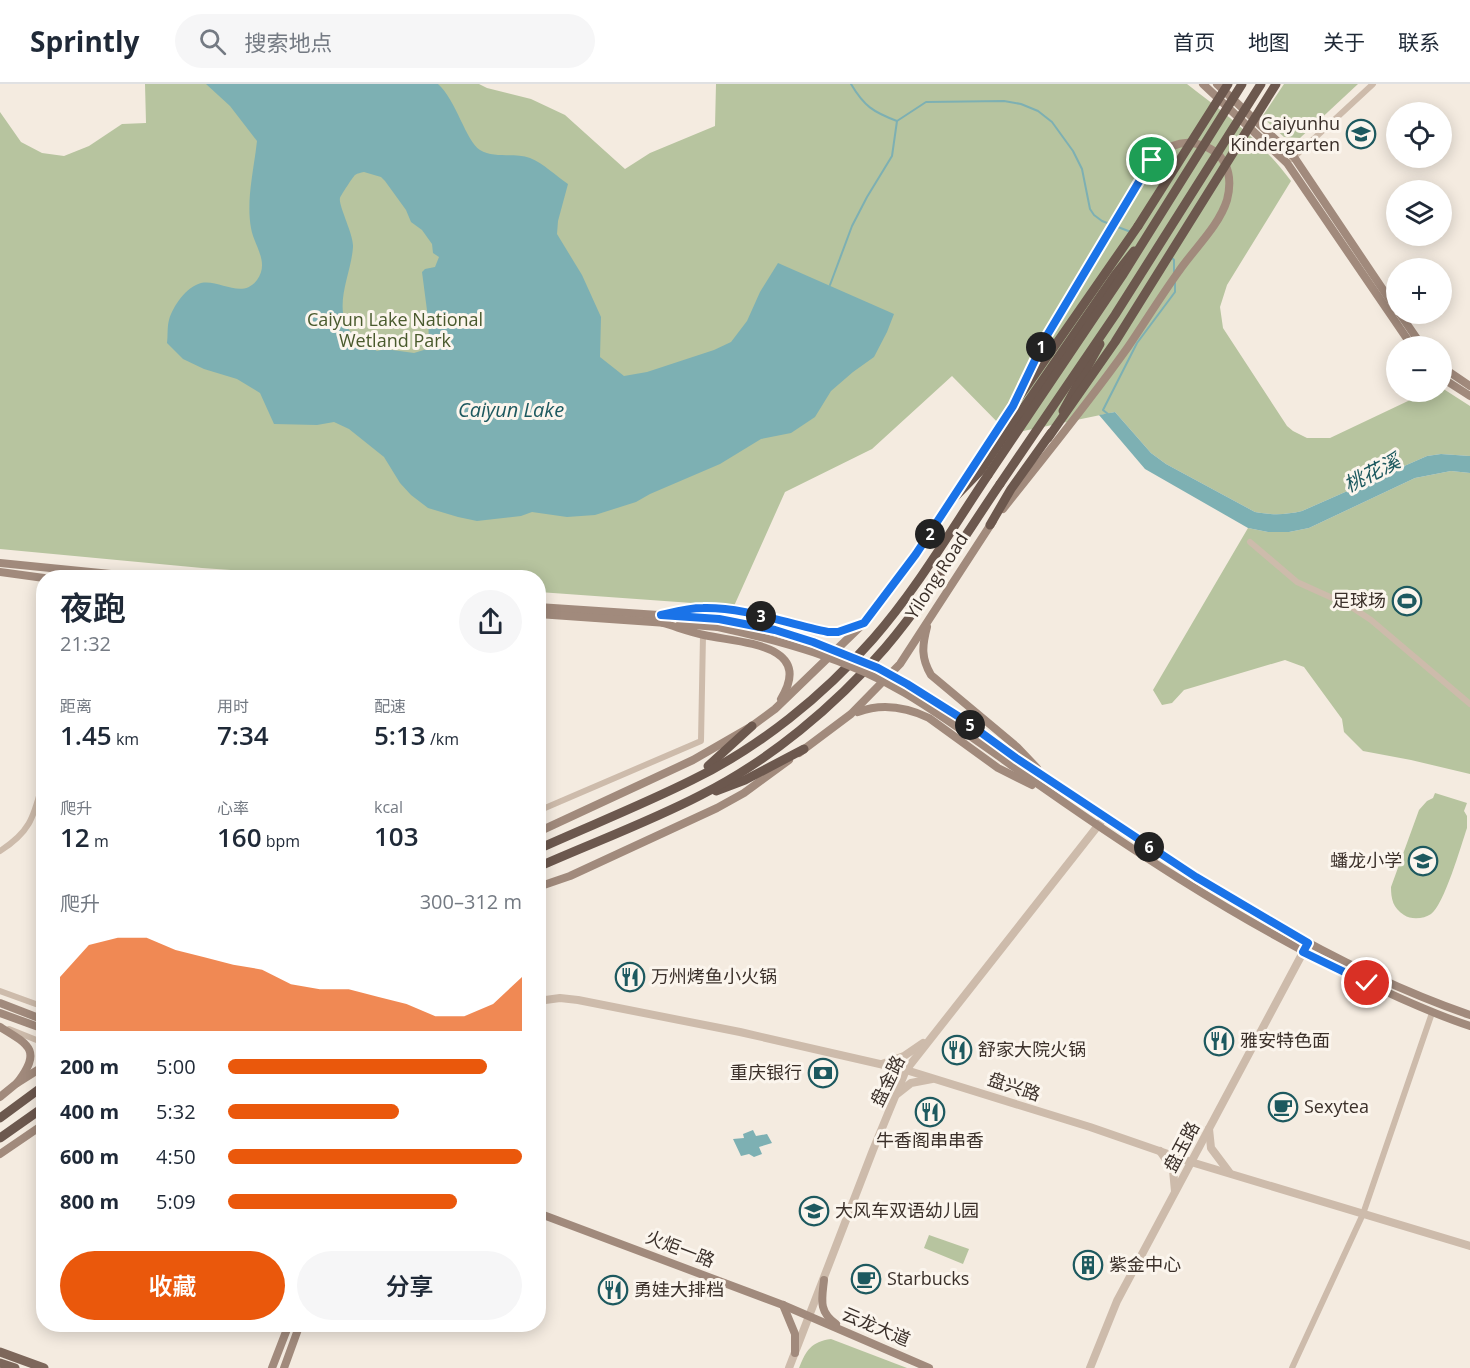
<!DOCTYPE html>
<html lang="zh">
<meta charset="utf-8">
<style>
body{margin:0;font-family:"Open Sans","Noto Sans SC",sans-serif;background:#f6f6f7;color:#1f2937;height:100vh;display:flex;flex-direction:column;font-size:22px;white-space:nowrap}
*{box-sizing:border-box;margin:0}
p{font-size:20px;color:#747a83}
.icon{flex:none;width:33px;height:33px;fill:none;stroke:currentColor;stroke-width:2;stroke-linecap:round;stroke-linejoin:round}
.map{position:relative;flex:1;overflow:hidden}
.side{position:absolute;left:36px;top:486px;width:510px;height:762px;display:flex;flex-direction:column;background:#fff;border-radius:24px;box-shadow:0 3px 15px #0003}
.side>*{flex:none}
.tools{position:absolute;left:1386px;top:18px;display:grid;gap:12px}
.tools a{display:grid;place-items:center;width:66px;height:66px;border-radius:50%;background:#fff;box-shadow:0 3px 15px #0003;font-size:30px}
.pin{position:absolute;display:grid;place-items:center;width:51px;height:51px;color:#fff;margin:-26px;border:3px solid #fff;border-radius:50%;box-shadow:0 2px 6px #0007}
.km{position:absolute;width:30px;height:30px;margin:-15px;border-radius:50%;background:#222;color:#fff;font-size:16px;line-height:30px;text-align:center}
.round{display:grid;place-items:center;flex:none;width:63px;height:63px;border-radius:32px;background:#f6f6f7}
.headline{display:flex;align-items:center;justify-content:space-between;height:102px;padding:0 24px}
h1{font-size:33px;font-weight:600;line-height:45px}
.stats{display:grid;grid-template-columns:repeat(3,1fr);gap:9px;height:102px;padding:6px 24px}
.stats div{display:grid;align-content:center}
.stats b{font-size:26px;font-weight:600}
.stats small{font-size:16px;font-weight:400}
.stats p{font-size:16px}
.chart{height:168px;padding:12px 24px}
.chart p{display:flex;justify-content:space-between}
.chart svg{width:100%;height:108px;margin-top:6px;fill:#ea580c;opacity:.7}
.cta{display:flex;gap:12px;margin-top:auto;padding:12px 24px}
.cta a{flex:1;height:69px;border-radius:36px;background:#ea580c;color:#fff;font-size:24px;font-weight:600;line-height:69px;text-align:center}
.cta a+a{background:#f6f6f7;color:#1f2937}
ul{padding:0 24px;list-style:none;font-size:20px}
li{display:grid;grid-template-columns:96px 72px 1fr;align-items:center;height:45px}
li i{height:15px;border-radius:8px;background:#ea580c}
header{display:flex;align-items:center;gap:36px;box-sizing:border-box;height:84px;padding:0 30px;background:#fff;border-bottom:2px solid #e0e1e3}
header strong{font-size:28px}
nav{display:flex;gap:33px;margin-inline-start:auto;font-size:21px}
.search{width:420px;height:54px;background:#f6f6f7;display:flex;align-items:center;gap:15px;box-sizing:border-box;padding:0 21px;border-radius:33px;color:#747a83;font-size:22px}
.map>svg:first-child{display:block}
.green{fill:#b7c49f}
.water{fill:#7db0b3;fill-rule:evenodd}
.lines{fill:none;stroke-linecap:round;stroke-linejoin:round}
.stream{stroke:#7db0b3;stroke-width:2}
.minor{stroke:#cdbbab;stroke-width:6}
.tertiary{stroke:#cdbbab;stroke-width:8}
.secondary{stroke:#a18a7c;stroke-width:8}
.primary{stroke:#7d675b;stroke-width:9}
.trunk{stroke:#6c584e;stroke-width:9}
.secondary-bridge{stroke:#a18a7c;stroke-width:8}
.trunk-bridge{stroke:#6c584e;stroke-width:9}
.route-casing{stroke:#fff;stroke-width:12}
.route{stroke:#1a73e8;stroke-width:8}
.labels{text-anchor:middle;stroke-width:6;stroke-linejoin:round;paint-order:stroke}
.poi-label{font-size:18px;fill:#3b302a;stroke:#fbf5ed;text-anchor:start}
.park-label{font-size:18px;fill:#495a2d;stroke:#fbf5ed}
.street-label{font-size:18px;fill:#3b302a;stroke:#fbf5ed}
.water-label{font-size:20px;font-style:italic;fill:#1d595f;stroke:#fbf5ed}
</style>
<header>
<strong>Sprintly</strong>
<div class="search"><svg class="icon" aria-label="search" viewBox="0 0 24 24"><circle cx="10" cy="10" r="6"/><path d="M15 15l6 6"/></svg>搜索地点</div>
<nav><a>首页</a><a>地图</a><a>关于</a><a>联系</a></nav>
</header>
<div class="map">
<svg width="1470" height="1284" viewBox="0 0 1470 1284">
<rect width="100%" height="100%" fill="#f4ebe0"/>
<g class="green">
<path d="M145,0H479L487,4L531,15L565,31L625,85L650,69L715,42L716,0H1187C1225,29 1262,58 1291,97L1227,201L1220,223L1223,244L1287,342L1293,347L1307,354H1330L1427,308H1442V304L1470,322V372L1441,370L1427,372L1302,427C1285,431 1272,431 1255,428L1166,380L1151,369L1115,328L1009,350L952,292L872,365L785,408L734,522L539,508L538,494L336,493L202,484L0,465V28L21,58L42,69L64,72L89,62L122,40L146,39Z"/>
<path d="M1284,0H1358L1300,54L1284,53L1262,33Z"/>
<path d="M1451,387L1470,389V690L1411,676L1363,667L1344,648L1342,635L1304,583L1285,576L1184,606L1172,619L1162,621L1153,606L1248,444L1268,448H1289L1309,444L1415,394Z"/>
<path d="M1435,709L1467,719L1464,727L1467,732V744C1461,762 1444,821 1431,830C1424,835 1411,836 1404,831C1393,824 1391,815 1391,803L1419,726L1427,717L1433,714Z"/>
<path d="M929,1151L969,1165L963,1180L924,1164Z"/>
<path d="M831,1255L907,1284H799C806,1266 811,1258 831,1255Z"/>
</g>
<g class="water">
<path d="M206,0H438C456,16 466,57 480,66C494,75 515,68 530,74C543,79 556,92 568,100L558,137L557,150L582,191L601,233L600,273L624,292L647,288L714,266L731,258L747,237L760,208L778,179L894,230L887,248L874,273L853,288L831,307L815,333L791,349L761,355L720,380L650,410L636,418L595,431L567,433L532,428L521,432L477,437L458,433L428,424L411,411L400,399L384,373L349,345L334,338L317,341L274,340L260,309L237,295L204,285L183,275L167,259C168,252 167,243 169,236C173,222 186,203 201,199C220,195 242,216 257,196C270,178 254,162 251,144C246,116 254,85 257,57L230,22ZM364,88L381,93L385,97L406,126L411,138L422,146L432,160L433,169L439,173L435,183L425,185L422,188L428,234L429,257L427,265L414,269L385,265L377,267L361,257L355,260L353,258L354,252C330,226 351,193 353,163C354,151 338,121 340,114C341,111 353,93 355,91C358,89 360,89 364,88Z"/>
<path d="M1115,328L1151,369L1166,380L1255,428C1272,431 1285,431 1302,427L1427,372L1441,370L1470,372V389L1451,387L1415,394L1309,444L1289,448H1268L1248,444L1145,385L1099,331Z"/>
<path d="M753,1046L756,1052L767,1050L772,1059L759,1063L762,1070L754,1073L749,1070L741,1072L733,1055L744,1054L743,1050Z"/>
</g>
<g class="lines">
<g class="stream">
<path d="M851,0C864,22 873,28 897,37"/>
<path d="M1171,173L1174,176V188"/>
<path d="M830,201L852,142L867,113L892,72L897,37L926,18L1004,17L1021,20L1038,27L1052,38L1073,67L1082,85L1090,125L1094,131L1102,137L1131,148"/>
<path d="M1108,330L1103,326L1137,259L1175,208V199"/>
</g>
<g class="minor">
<path d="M1292,75L1373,0"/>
<path d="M1250,458L1297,498L1350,522L1371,536L1470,620"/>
<path d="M538,727L701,657L703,551"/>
<path d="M0,767C33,746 34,730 44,694"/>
<path d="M0,907L44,923"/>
<path d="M9,945L44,959"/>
<path d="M1292,1284L1363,1130L1432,929"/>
</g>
<g class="tertiary">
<path d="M538,917L560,914L578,916L740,948L906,986L1090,1043L1191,1078L1470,1162"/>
<path d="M882,980L904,972L923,959"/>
<path d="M897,1010L911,999L932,995"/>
<path d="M1209,1045L1211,1064L1229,1088"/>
<path d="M1160,1067L1173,1086L1175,1107"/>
<path d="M789,1284L873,1066L906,986L1104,734"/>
<path d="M1090,1284L1117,1217L1308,859"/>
</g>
<g class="secondary">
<path d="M1203,0L1287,79L1412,262"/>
<path d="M1217,0L1294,73L1396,225"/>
<path d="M1400,230L1422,262"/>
<path d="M1442,283L1470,302"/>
<path d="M1442,294L1470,312"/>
<path d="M0,479L151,494"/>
<path d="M0,488L44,494"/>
<path d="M538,523L719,535"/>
<path d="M538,530L667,539"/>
<path d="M661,531C674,528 688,524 702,524C745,523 787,540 827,548H838L860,541"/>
<path d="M663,539C677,543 690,548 704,551C739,559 815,559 781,615"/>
<path d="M680,540L718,543"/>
<path d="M927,543C922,562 921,574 931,591L1017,663L1037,684"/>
<path d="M858,628C882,619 906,623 929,634L998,684L1032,701"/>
<path d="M799,669L851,630L900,580L993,437"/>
<path d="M1016,674C1161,769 1304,874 1470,931"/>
<path d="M1011,681C1122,760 1235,835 1357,894C1394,912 1431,929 1470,942"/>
<path d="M538,748L693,676L752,642L775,625L864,539L917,470L1013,322L1046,253L1152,76C1165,65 1179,55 1197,60C1225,66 1234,89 1227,116C1219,142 1194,165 1179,187C1161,212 1145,238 1128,263C1089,318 1045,372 1003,425"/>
<path d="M538,803L570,792L717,724L744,709L789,676"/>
<path d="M0,919L44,936"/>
<path d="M0,929L44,945"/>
<path d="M0,943C30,961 42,967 17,999"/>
<path d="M0,1013L17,999L44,982"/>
<path d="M0,1070L44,1040"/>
<path d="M538,1129L783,1221L929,1284"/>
<path d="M824,1196C822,1215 818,1227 836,1240"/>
<path d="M783,1221L795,1250V1269"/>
<path d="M272,1284L289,1240"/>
<path d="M284,1284L300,1240"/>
</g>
<g class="primary">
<path d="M0,1268L44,1284"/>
<path d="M0,1279L15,1284"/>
</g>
<g class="trunk">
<path d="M1013,322L1138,142"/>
<path d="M1063,327L1100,260"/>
<path d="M952,416L981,386L1115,191L1134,167"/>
<path d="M990,441L1011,405L1051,349"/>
<path d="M708,682L752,642"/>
<path d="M716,707L745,696L804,665"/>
<path d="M538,765C589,742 642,721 692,696C760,663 823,612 873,555C917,505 951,446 988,391"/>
<path d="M538,783C592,759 649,738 701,711C769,677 835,622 885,564C927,515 963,454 1000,400"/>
<path d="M0,1034L42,1003"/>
<path d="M0,1054L44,1023"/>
</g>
<g class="secondary-bridge">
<path d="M719,535C774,546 827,560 877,584C927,607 972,642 1016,674"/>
<path d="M718,543C783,557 847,575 905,609C942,631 976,656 1011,681"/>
</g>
<g class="trunk-bridge">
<path d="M1138,142L1228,0"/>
<path d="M1048,354L1115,258L1276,0"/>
<path d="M988,391L1122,192L1242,0"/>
<path d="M1000,400L1115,231L1261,0"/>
</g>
</g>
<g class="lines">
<g class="route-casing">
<path id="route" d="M1152,76L1046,253L1013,322L916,470L864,539L838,548H828C787,540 745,523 703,524C688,524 674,528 661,531L719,535L775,546L813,558L878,584L907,600L961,634L1016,674L1196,793L1308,859L1303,868L1367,899"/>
</g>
<use href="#route" class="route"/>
</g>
<defs>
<g id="school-ring" transform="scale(1.5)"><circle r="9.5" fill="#fbf5ed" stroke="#1d595f" stroke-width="1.5"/><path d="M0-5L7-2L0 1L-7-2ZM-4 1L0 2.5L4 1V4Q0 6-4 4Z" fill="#1d595f"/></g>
<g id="stadium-ring" transform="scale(1.5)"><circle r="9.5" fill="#fbf5ed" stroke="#1d595f" stroke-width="1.5"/><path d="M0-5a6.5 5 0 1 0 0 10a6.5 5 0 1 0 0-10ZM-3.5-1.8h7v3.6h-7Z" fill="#1d595f"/></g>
<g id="restaurant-ring" transform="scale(1.5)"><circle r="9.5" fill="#fbf5ed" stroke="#1d595f" stroke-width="1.5"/><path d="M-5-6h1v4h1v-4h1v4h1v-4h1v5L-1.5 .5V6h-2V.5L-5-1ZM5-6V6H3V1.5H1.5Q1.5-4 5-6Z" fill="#1d595f"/></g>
<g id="bank-ring" transform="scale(1.5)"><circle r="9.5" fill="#fbf5ed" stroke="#1d595f" stroke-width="1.5"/><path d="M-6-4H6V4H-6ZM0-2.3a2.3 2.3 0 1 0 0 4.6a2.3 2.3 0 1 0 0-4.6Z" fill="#1d595f"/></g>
<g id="cafe-ring" transform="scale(1.5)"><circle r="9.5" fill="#fbf5ed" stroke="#1d595f" stroke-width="1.5"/><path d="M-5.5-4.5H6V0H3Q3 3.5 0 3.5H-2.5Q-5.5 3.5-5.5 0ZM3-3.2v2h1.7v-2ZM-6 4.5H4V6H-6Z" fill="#1d595f"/></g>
<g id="building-ring" transform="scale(1.5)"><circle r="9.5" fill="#fbf5ed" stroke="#1d595f" stroke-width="1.5"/><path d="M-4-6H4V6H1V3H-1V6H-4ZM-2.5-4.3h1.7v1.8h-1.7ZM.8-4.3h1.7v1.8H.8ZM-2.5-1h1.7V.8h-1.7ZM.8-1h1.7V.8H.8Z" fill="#1d595f"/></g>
</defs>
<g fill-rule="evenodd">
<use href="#school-ring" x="1361" y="50"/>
<use href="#stadium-ring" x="1407" y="517"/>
<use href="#school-ring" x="1423" y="777"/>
<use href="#restaurant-ring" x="630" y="893"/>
<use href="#restaurant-ring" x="1219" y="957"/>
<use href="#restaurant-ring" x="957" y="966"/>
<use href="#bank-ring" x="823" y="989"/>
<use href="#cafe-ring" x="1283" y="1023"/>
<use href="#restaurant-ring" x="930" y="1028"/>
<use href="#school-ring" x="814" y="1127"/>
<use href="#building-ring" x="1088" y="1181"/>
<use href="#cafe-ring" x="866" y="1195"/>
<use href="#restaurant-ring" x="613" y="1206"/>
</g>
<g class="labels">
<g class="poi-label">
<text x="1340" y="46" text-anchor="end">Caiyunhu<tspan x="1340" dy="21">Kindergarten</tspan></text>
<text x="1386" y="523" text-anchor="end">足球场</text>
<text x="1402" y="783" text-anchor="end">蟠龙小学</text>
<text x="651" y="899">万州烤鱼小火锅</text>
<text x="1240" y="963">雅安特色面</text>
<text x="978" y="972">舒家大院火锅</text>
<text x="802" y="995" text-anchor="end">重庆银行</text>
<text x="1304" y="1029">Sexytea</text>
<text x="930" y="1063" text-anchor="middle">牛香阁串串香</text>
<text x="835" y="1133">大风车双语幼儿园</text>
<text x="1109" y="1187">紫金中心</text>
<text x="887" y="1201">Starbucks</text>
<text x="634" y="1212">勇娃大排档</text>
</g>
<g class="park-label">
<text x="395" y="242">Caiyun Lake National<tspan x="395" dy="21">Wetland Park</tspan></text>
</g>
<g class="street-label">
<text transform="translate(937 492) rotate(-57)" y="6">Yilong Road</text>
<text transform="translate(888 997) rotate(-64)" y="6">盘金路</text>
<text transform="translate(1014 1003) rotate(18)" y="6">盘兴路</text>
<text transform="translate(1182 1063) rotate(-62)" y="6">盘玉路</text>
<text transform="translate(680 1165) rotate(21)" y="6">火炬一路</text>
<text transform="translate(876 1243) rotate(23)" y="6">云龙大道</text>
</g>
<g class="water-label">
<text x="511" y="333">Caiyun Lake</text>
<text transform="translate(1372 389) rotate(-27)" y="7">桃花溪</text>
</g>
</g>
</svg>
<div class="tools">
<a><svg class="icon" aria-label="locate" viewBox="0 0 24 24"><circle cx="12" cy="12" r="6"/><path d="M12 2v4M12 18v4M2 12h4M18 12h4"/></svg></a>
<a><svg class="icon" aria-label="layers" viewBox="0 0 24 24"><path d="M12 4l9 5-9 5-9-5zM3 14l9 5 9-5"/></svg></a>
<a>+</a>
<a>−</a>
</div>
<div class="pin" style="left:1152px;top:76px;background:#1e9e55"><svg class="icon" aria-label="arrive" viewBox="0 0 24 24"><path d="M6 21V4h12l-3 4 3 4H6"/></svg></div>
<div class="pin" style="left:1367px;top:899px;background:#d93025"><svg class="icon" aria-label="check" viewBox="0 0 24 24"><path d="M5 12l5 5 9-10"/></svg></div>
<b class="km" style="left:1041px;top:263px">1</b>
<b class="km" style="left:930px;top:450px">2</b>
<b class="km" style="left:761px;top:532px">3</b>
<b class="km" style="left:970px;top:641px">5</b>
<b class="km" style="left:1149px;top:763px">6</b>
<section class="side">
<div class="headline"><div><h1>夜跑</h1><p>21:32</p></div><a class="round"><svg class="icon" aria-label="share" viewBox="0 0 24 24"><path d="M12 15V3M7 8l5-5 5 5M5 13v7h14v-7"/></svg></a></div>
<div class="stats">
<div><p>距离</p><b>1.45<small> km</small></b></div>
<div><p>用时</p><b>7:34</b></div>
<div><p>配速</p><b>5:13<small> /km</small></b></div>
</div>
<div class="stats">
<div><p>爬升</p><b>12<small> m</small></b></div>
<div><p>心率</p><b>160<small> bpm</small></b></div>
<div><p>kcal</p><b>103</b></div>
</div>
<div class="chart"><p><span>爬升</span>300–312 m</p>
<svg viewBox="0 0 160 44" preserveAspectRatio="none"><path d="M0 44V22L10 9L20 6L30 6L40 11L50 14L60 17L70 19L80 25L90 27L100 27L110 30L120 33L130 38L140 38L150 33L160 22V44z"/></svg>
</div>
<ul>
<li><b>200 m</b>5:00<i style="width:88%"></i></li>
<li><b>400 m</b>5:32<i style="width:58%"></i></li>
<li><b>600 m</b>4:50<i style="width:100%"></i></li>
<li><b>800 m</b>5:09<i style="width:78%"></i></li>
</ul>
<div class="cta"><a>收藏</a><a>分享</a></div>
</section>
</div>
